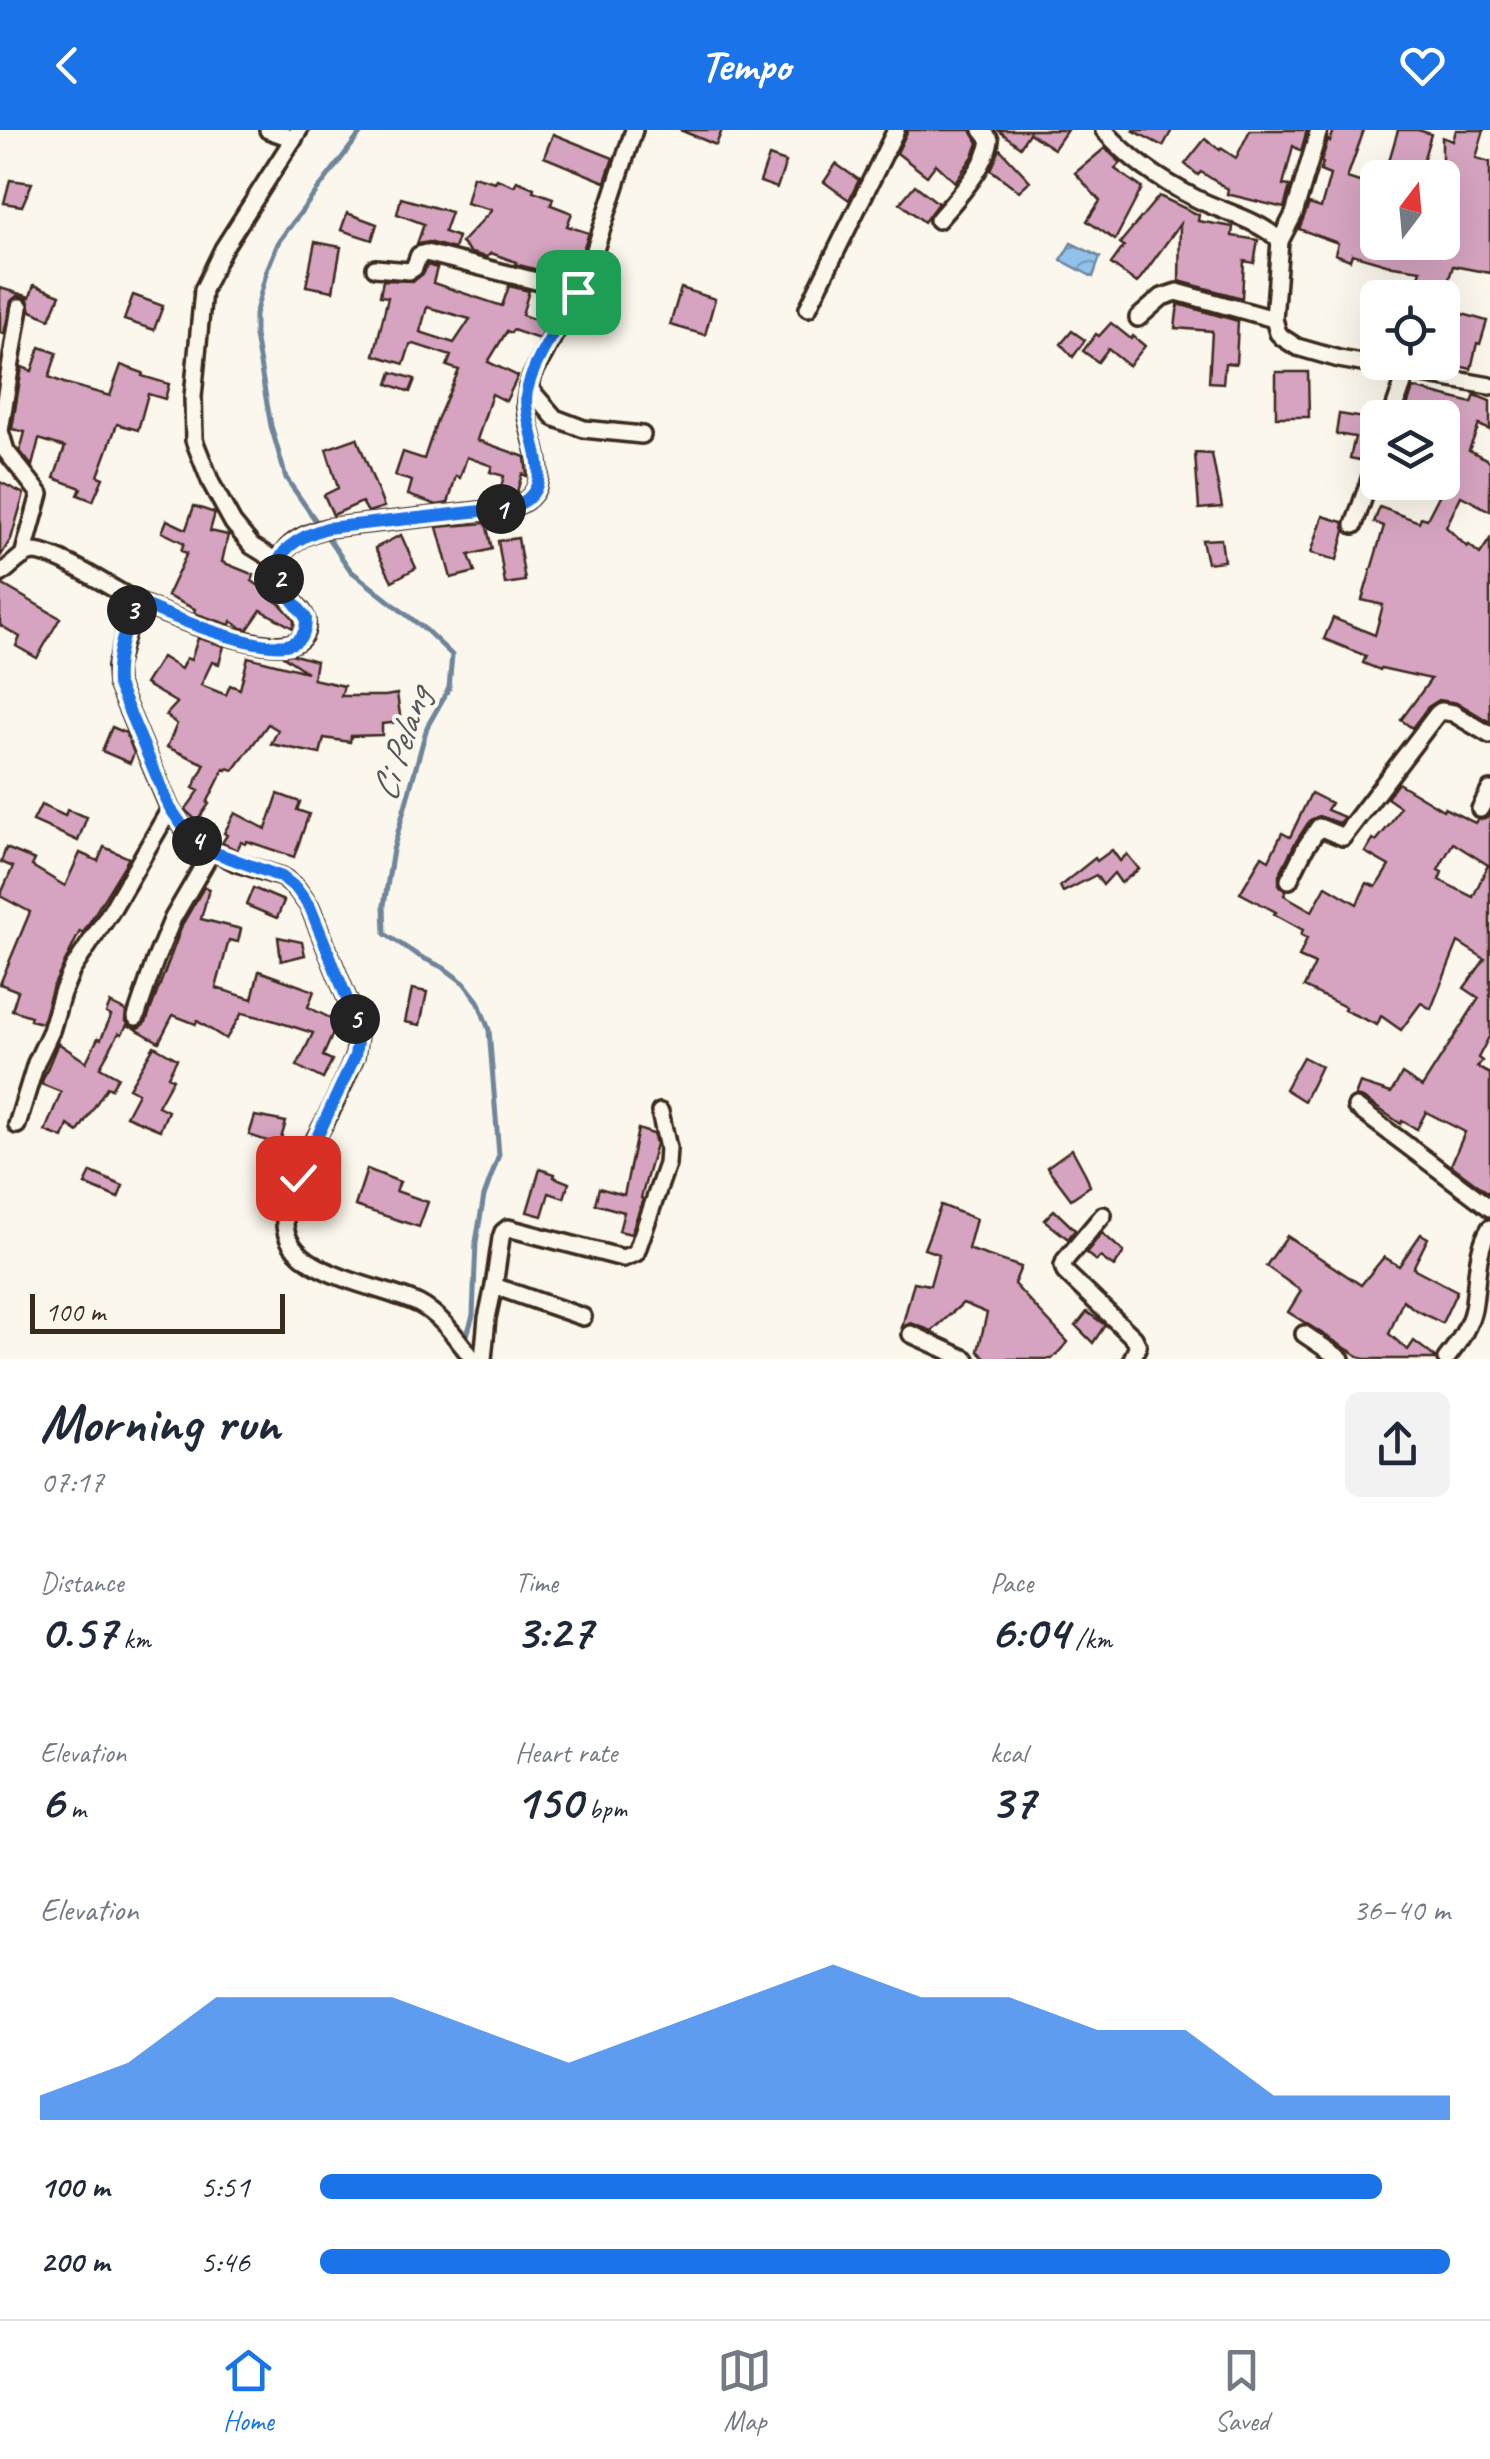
<!DOCTYPE html>
<meta charset="utf-8">
<style>
body{margin:0;font-family:Caveat,sans-serif;background:#f2f2f3;color:#1f2937;height:100vh;display:flex;flex-direction:column;font-size:38px;white-space:nowrap}
*{box-sizing:border-box;margin:0}
p{font-size:32px;color:#747a83}
.icon{flex:none;width:55px;height:55px;fill:none;stroke:currentColor;stroke-width:2;stroke-linecap:round;stroke-linejoin:round}
.map{position:relative;height:1229px;overflow:hidden}
.side{display:flex;flex-direction:column;background:#fff;flex:1}
.side>*{flex:none}
.needle{width:65px;rotate:16deg}
.fabs{position:absolute;left:1360px;top:30px;display:grid;gap:20px}
.fabs a{display:grid;place-items:center;width:100px;height:100px;border-radius:15px;background:#fff;box-shadow:0 10px 40px #0002;font-size:50px}
.scale{position:absolute;left:30px;bottom:25px;width:255px;box-sizing:border-box;padding-left:10px;border:5px solid #3b2a1e;border-top:0;font-size:28px;line-height:35px;white-space:nowrap;color:#3b2a1e;-webkit-text-stroke:8px #fbf7ec;paint-order:stroke}
.pin{position:absolute;display:grid;place-items:center;width:85px;height:85px;color:#fff;margin:-42px;border-radius:20px;box-shadow:0 5px 15px #0006}
.km{position:absolute;width:50px;height:50px;margin:-25px;border-radius:50%;background:#222;color:#fff;font-size:28px;line-height:50px;text-align:center}
.round{display:grid;place-items:center;flex:none;width:105px;height:105px;border-radius:15px;background:#f2f2f3}
.headline{display:flex;align-items:center;justify-content:space-between;height:170px;padding:0 40px}
h1{font-size:55px;font-weight:600;line-height:75px}
.stats{display:grid;grid-template-columns:repeat(3,1fr);gap:15px;height:170px;padding:10px 40px}
.stats div{display:grid;align-content:center}
.stats b{font-size:50px;font-weight:600}
.stats small{font-size:28px;font-weight:400}
.stats p{font-size:28px}
.chart{height:280px;padding:20px 40px}
.chart p{display:flex;justify-content:space-between}
.chart svg{width:100%;height:180px;margin-top:10px;fill:#1a73e8;opacity:.7}
ul{padding:0 40px;list-style:none;font-size:32px}
li{display:grid;grid-template-columns:160px 120px 1fr;align-items:center;height:75px}
li i{height:25px;border-radius:12px;background:#1a73e8}
header{display:flex;justify-content:space-between;align-items:center;height:130px;padding:0 40px;background:#1a73e8;color:#fff;font-size:45px;font-weight:600}
.tab-bar{display:flex;justify-content:space-around;align-items:center;height:140px;border-top:2px solid #e0e1e3;background:#fff;font-size:28px;color:#747a83}
.tab-bar a{display:grid;justify-items:center;gap:5px}
.tab-bar .active{color:#1a73e8}
.map>svg:first-child{display:block}
.water{fill:url(#water-waves);stroke:#6e859a;stroke-width:2.5}
.lines{fill:none;stroke-linecap:round;stroke-linejoin:round}
.stream{stroke:#6e859a;stroke-width:5}
.building{fill:#d6a4c0;stroke:#3b2a1e;stroke-width:2.5;fill-rule:evenodd}
.minor-casing{stroke:#3b2a1e;stroke-width:22}
.minor{stroke:#fbf7ec;stroke-width:15}
.route-casing{stroke:#fff;stroke-width:20}
.route{stroke:#1a73e8;stroke-width:12}
.labels{text-anchor:middle;stroke-width:8;stroke-linejoin:round;paint-order:stroke}
.water-label{font-size:38px;font-style:italic;fill:#54585c;stroke:#fbf7ec}
</style>
<header><svg class="icon" aria-label="back" viewBox="0 0 24 24"><path d="M15 5l-7 7 7 7"/></svg>Tempo<svg class="icon" aria-label="heart" viewBox="0 0 24 24"><path d="M12 20l-8-8c-3-5 5-10 8-4 3-6 11-1 8 4z"/></svg></header>
<div class="map">
<svg width="1490" height="1229" viewBox="0 0 1490 1229">
<defs>
<pattern id="water-waves" width="16" height="10" patternUnits="userSpaceOnUse" patternTransform="scale(2.5)"><rect width="16" height="10" fill="#90c2ec"/><path d="M0 5q4-4 8 0t8 0" fill="none" stroke="#779ebf"/></pattern>
</defs>
<rect width="100%" height="100%" fill="#fbf7ec"/>
<filter id="ink" filterUnits="userSpaceOnUse"><feTurbulence type="fractalNoise" baseFrequency=".01" numOctaves="2"/><feDisplacementMap in="SourceGraphic" scale="20" xChannelSelector="R" yChannelSelector="G"/><feConvolveMatrix kernelMatrix="1 2 1 2 8 2 1 2 1" color-interpolation-filters="sRGB"/></filter>
<g filter="url(#ink)">
<path class="water" d="M1071,113L1100,127L1093,147L1061,130Z"/>
<g class="lines">
<path class="stream" d="M363,0L279,111L267,140L255,185V206L271,296L286,348L351,441L427,501L452,525L449,558L427,597L393,720L384,775L385,804L419,826L444,838L464,853L478,871L489,900L499,1025L484,1066L476,1112L473,1185L465,1212"/>
</g>
<g class="building">
<path d="M680,0H722L716,15Z"/>
<path d="M908,0H971L978,13L973,26L955,52L936,34L927,46L897,23Z"/>
<path d="M998,0H1067L1054,19L1029,3L1020,17Z"/>
<path d="M1132,0H1172L1163,16Z"/>
<path d="M1250,0H1307L1301,21L1293,16L1283,55L1290,56L1284,78L1227,64L1228,59L1201,42L1198,45L1185,34L1205,9L1220,20L1221,18L1236,28Z"/>
<path d="M1334,0H1364L1347,48L1378,58V112H1442V108L1449,110L1458,81L1442,77V7L1453,11L1456,0H1484L1476,28L1490,32V143L1453,136L1443,168H1412L1421,140L1393,136L1352,124L1350,130L1335,124L1338,113L1299,99L1309,74L1321,78L1330,45L1320,41L1323,33L1321,32L1328,10L1330,12Z"/>
<path d="M1398,0H1418L1431,4L1418,48H1384Z"/>
<path d="M553,4L613,28L605,52L544,27Z"/>
<path d="M1105,18L1121,33L1115,39L1142,58L1115,110L1087,91L1100,71L1075,43Z"/>
<path d="M1000,19L1030,51L1019,61L991,40Z"/>
<path d="M769,26L786,32L777,58L760,52Z"/>
<path d="M836,34L859,50L849,70L824,52Z"/>
<path d="M473,46L495,52L497,49L514,56L517,51L534,58L533,61L553,68L551,75L572,83L567,96L589,103L576,139L557,133L553,144L515,134L516,132L491,123L487,127L471,123L461,113L492,80L466,73Z"/>
<path d="M10,50L32,53L22,76L4,73Z"/>
<path d="M915,55L938,73L924,92L900,73Z"/>
<path d="M1159,66L1199,85L1198,91L1233,97L1232,106L1258,110L1254,133L1244,131L1242,168L1179,151L1180,94L1137,153L1111,134L1124,116L1120,113Z"/>
<path d="M401,68L451,82L444,102L458,107L454,119L429,112L417,114L424,94L397,84Z"/>
<path d="M347,83L377,94L372,110L341,100Z"/>
<path d="M315,112L341,117L333,161L306,156Z"/>
<path d="M427,135L437,138L433,153L502,176L509,156L529,161L522,185L547,194L539,209L513,200L511,203L507,201L488,232L518,246L506,271L492,264L477,310L525,327L527,346L522,344L517,362L505,367L498,368L504,346L490,342L492,336L467,327L460,348L456,346L448,373L437,375L408,365L412,351L395,346L403,322L424,329L437,290L459,240L447,236L451,226L414,214L410,215L404,234L374,225L388,167L380,166L383,150L414,151L424,143ZM427,177L470,189L454,213L420,202Z"/>
<path d="M595,152L612,158L603,185L583,178Z"/>
<path d="M34,155L60,165L50,189L31,181L28,169L17,166L11,171L4,204L0,203V158L30,167Z"/>
<path d="M681,158L715,169L705,205L670,195Z"/>
<path d="M133,165L163,176L154,200L124,190Z"/>
<path d="M1178,174L1238,191L1236,234L1225,233L1223,253L1209,252L1212,201L1175,198Z"/>
<path d="M1442,178L1487,191L1480,214L1477,213L1471,239L1442,232Z"/>
<path d="M1111,193L1131,209L1133,206L1145,216L1129,236L1108,219L1098,232L1083,221L1096,204L1099,206Z"/>
<path d="M1072,201L1085,210L1073,227L1061,214Z"/>
<path d="M40,217L57,223L49,247L64,253L110,266L121,235L143,243L142,246L169,254L165,269L148,264L138,300L117,294L98,346L103,348L93,371L78,365L81,358L54,348L65,317L39,309L32,336L20,321L25,302L12,299L22,237L32,241Z"/>
<path d="M392,242L415,249L410,262L388,254Z"/>
<path d="M1276,242H1308L1309,287H1276Z"/>
<path d="M1413,258L1472,273L1475,265L1490,271V300L1479,295L1469,320L1490,331V381L1461,366L1446,397L1467,417L1469,415L1480,424L1490,409V592L1458,573L1439,570L1428,577L1412,598L1401,590L1431,549L1381,538L1380,540L1363,533L1366,526L1324,509L1333,488L1375,505L1383,475L1362,470L1384,396L1374,392L1380,377L1419,392L1421,387L1427,389L1444,356L1442,320L1455,288H1412L1404,285Z"/>
<path d="M1339,284L1377,290L1373,307L1377,308L1375,315L1368,321L1364,331L1350,328L1355,307L1336,304Z"/>
<path d="M357,308L384,377L368,382L362,372L333,385L324,365L338,358L326,319Z"/>
<path d="M1195,323L1212,324L1222,377L1199,379Z"/>
<path d="M0,352L24,364L11,409L0,427Z"/>
<path d="M194,376L215,383L210,401L228,405L222,432L254,445L252,451L274,466L272,469L280,474L293,488L294,492L293,498L261,480L248,499L242,498L231,491L230,495L194,483L195,479L167,466L187,423L181,421L184,413L162,402L167,390L186,399Z"/>
<path d="M1323,386L1343,392L1345,401L1337,430L1311,423Z"/>
<path d="M486,393L492,419L469,425L475,442L451,448L437,397Z"/>
<path d="M401,405L416,438L392,451L375,418Z"/>
<path d="M518,408L525,451L505,454L498,411Z"/>
<path d="M1221,409L1224,431L1207,433L1202,410Z"/>
<path d="M0,455H3L60,488L37,528L16,516L20,507L0,495Z"/>
<path d="M198,508L224,516L219,534L212,532L201,555L226,565L230,555L240,559L248,527L307,542L283,526L291,524L316,531L313,549L344,556L341,566H385L397,564L401,592L382,594V605L351,606L350,612L324,608L320,624L271,614L278,600L268,594L234,640L228,638L227,640L224,639L207,673L209,674L197,691L185,680L199,661L193,658L205,634L167,617L177,594L166,585L177,573L145,554L162,527L181,539L186,528L191,530Z"/>
<path d="M112,597L126,603L134,623L130,633L102,621Z"/>
<path d="M1398,653L1443,680L1444,678L1475,693L1477,690L1485,689L1490,684V905L1478,928L1482,931L1477,937L1490,944V1064L1451,1035L1465,1002L1426,982L1417,999L1402,991L1401,994L1363,968L1355,966L1360,953L1391,963L1402,944L1422,957L1479,868L1464,858L1485,829L1458,812L1431,879L1421,873L1401,900L1381,886L1377,895L1344,880L1345,877L1304,857L1315,834L1299,827L1307,808L1301,805L1303,800L1274,784L1276,782L1240,763L1262,726L1269,730L1282,703L1290,707L1311,663L1331,673L1327,680L1344,687L1339,693L1319,686L1310,690L1295,713L1279,745V755L1286,761L1284,765L1312,781L1326,756L1357,774L1367,753L1376,757L1389,736L1365,722L1373,709L1376,711L1391,693L1400,677L1387,668ZM1453,713L1488,735L1473,767L1439,750L1442,742L1438,740Z"/>
<path d="M278,664L300,672L297,680L309,684L294,727L247,711L245,714L241,712L237,720L222,713L227,705L224,703L235,683L266,699Z"/>
<path d="M41,675L65,686L67,680L87,687L78,711L33,691Z"/>
<path d="M104,717L129,728L83,803L80,801L52,859L42,893L30,890L31,886L12,880L18,861L0,854L30,782L0,766L13,737L1,732L6,718L35,730L32,736L65,756L80,723L98,731Z"/>
<path d="M1112,720L1120,731L1127,724L1139,739L1121,753L1114,743L1103,755L1096,745L1063,762L1060,756L1095,728L1097,731Z"/>
<path d="M204,757L209,759L201,789L241,799L238,812L229,810L216,858L252,869L259,841L314,861L308,877L338,892L323,926L332,930L323,949L297,936L313,903L272,890L242,883L226,909L197,891L196,894L173,885L159,912L132,897L139,898L146,892L183,793Z"/>
<path d="M253,758L284,771L277,788L246,775Z"/>
<path d="M278,807L302,812L305,825L281,831Z"/>
<path d="M412,859L427,862L420,895L405,892Z"/>
<path d="M110,873L126,881L125,890L131,897L127,895L122,904L119,903L100,937L118,947L111,959L107,957L78,1002L68,995L63,1008L45,1001L61,962L41,954L58,913L86,932L98,908L101,909L111,886L106,883Z"/>
<path d="M154,916L177,929L168,946L173,949L158,976L168,981L160,1000L126,986L138,963L129,958Z"/>
<path d="M1303,927L1321,936L1304,971L1285,959Z"/>
<path d="M255,986L286,992L279,1015L249,1005Z"/>
<path d="M638,999L653,1004L656,1014L641,1068L643,1069L631,1104L619,1101L624,1082L595,1074L599,1058L624,1065Z"/>
<path d="M1072,1019L1086,1045L1090,1056L1071,1069L1047,1037Z"/>
<path d="M367,1039L400,1052L396,1061L428,1072L419,1097L355,1076Z"/>
<path d="M540,1039L555,1044L554,1047L569,1053L564,1068L549,1063L542,1086L527,1082Z"/>
<path d="M91,1042L123,1056L118,1068L85,1054Z"/>
<path d="M941,1075L976,1089L968,1119L1021,1137L1014,1154L1068,1212L1052,1229H986L978,1221L987,1183L963,1173L932,1201L911,1193L902,1197L914,1152L930,1155L939,1124L924,1119Z"/>
<path d="M1054,1080L1075,1100L1068,1109L1044,1090Z"/>
<path d="M1102,1103L1124,1122L1114,1137L1100,1127L1096,1131L1086,1123Z"/>
<path d="M1421,1104L1428,1108L1413,1138L1457,1161L1442,1193L1414,1179L1403,1170L1389,1204L1408,1220L1414,1211L1435,1227V1229H1364L1355,1224L1288,1182L1301,1161L1266,1136L1287,1106L1361,1155L1384,1127L1399,1136Z"/>
<path d="M1087,1182L1105,1195L1093,1213L1076,1196Z"/>
</g>
<g class="lines">
<g class="minor-casing">
<g id="minor">
<path d="M268,0L294,9"/>
<path d="M1104,0C1129,29 1163,52 1197,69C1223,82 1259,90 1280,111L1274,189L1278,203L1283,208L1297,217L1339,229L1490,256"/>
<path d="M938,90C955,70 987,37 990,10L982,0"/>
<path d="M1280,111L1294,84L1319,0"/>
<path d="M375,138L409,141L414,138L419,125L426,123L579,162"/>
<path d="M20,177L0,301L6,321L40,364L23,426"/>
<path d="M808,178L896,0"/>
<path d="M1138,188L1162,167L1177,162L1274,189"/>
<path d="M528,257L555,288L584,299L642,305"/>
<path d="M1391,288L1407,242"/>
<path d="M1354,395L1378,326"/>
<path d="M278,432L252,416L233,393L211,353L194,310L193,267L203,160L223,119L299,0"/>
<path d="M0,444C10,438 21,423 33,422C57,422 113,459 135,471"/>
<path d="M1480,679L1490,660"/>
<path d="M1289,750L1305,718L1319,697L1343,707L1437,584L1441,581L1453,583L1490,605"/>
<path d="M136,887L155,831L173,788L212,721"/>
<path d="M1356,977L1490,1078"/>
<path d="M17,995L36,933L51,901L62,863L72,840L111,781L170,679"/>
<path d="M1103,1085L1065,1130L1063,1136L1065,1142L1134,1208L1138,1216L1132,1229"/>
<path d="M494,1156L501,1108L503,1102L508,1098L623,1128L636,1123L667,1034L668,1018L660,982"/>
<path d="M911,1204L966,1229"/>
<path d="M1304,1204L1341,1229"/>
<path d="M473,1229C457,1209 442,1186 419,1174C382,1155 281,1145 285,1089C288,1053 317,1008 333,976C341,959 348,943 355,926L358,904L356,891L310,777L296,758L282,747L237,733L200,714L189,705L170,679L117,553L116,537L135,471C158,481 312,550 306,492C305,481 295,475 289,467C261,429 292,407 327,398L508,378C563,365 528,312 526,277C525,266 529,256 532,246L588,141L634,0"/>
<path d="M483,1229L487,1188L494,1156L583,1187"/>
<path d="M1446,1229C1458,1214 1469,1198 1473,1179C1478,1152 1475,1122 1490,1098"/>
</g>
</g>
<use href="#minor" class="minor"/>
</g>
</g>
<g class="lines" filter="url(#ink)">
<g class="route-casing">
<path id="route" d="M298,1048L355,926L358,904L356,891L310,777L296,758L282,747L216,723L189,705L170,678L117,553C115,524 126,498 135,471C165,484 264,526 293,513C304,508 306,499 306,488C298,476 287,466 281,454C266,422 303,405 327,398L508,378C569,363 519,299 527,261C534,228 562,191 578,162"/>
</g>
<use href="#route" class="route"/>
</g>
<g class="labels">
<g class="water-label">
<text transform="translate(400 614) rotate(-72)" y="13">Ci Pelang</text>
</g>
</g>
</svg>
<div class="fabs">
<a><svg class="needle" viewBox="-14 -14 28 28"><path d="M0-13l5 13h-10z" fill="#e53935"/><path d="M0 13l5-13h-10z" fill="#747a83"/></svg></a>
<a><svg class="icon" aria-label="locate" viewBox="0 0 24 24"><circle cx="12" cy="12" r="6"/><path d="M12 2v4M12 18v4M2 12h4M18 12h4"/></svg></a>
<a><svg class="icon" aria-label="layers" viewBox="0 0 24 24"><path d="M12 4l9 5-9 5-9-5zM3 14l9 5 9-5"/></svg></a>
</div>
<div class="scale">100 m</div>
<div class="pin" style="left:578px;top:162px;background:#1e9e55"><svg class="icon" aria-label="arrive" viewBox="0 0 24 24"><path d="M6 21V4h12l-3 4 3 4H6"/></svg></div>
<div class="pin" style="left:298px;top:1048px;background:#d93025"><svg class="icon" aria-label="check" viewBox="0 0 24 24"><path d="M5 12l5 5 9-10"/></svg></div>
<b class="km" style="left:501px;top:379px">1</b>
<b class="km" style="left:279px;top:449px">2</b>
<b class="km" style="left:132px;top:480px">3</b>
<b class="km" style="left:197px;top:711px">4</b>
<b class="km" style="left:355px;top:889px">5</b>
</div>
<section class="side">
<div class="headline"><div><h1>Morning run</h1><p>07:17</p></div><a class="round"><svg class="icon" aria-label="share" viewBox="0 0 24 24"><path d="M12 15V3M7 8l5-5 5 5M5 13v7h14v-7"/></svg></a></div>
<div class="stats">
<div><p>Distance</p><b>0.57<small> km</small></b></div>
<div><p>Time</p><b>3:27</b></div>
<div><p>Pace</p><b>6:04<small> /km</small></b></div>
</div>
<div class="stats">
<div><p>Elevation</p><b>6<small> m</small></b></div>
<div><p>Heart rate</p><b>150<small> bpm</small></b></div>
<div><p>kcal</p><b>37</b></div>
</div>
<div class="chart"><p><span>Elevation</span>36–40 m</p>
<svg viewBox="0 0 160 44" preserveAspectRatio="none"><path d="M0 44V38L10 30L20 14L30 14L40 14L50 22L60 30L70 22L80 14L90 6L100 14L110 14L120 22L130 22L140 38L150 38L160 38V44z"/></svg>
</div>
<ul>
<li><b>100 m</b>5:51<i style="width:94%"></i></li>
<li><b>200 m</b>5:46<i style="width:100%"></i></li>
</ul>
</section>
<nav class="tab-bar">
<a class="active"><svg class="icon" aria-label="home" viewBox="0 0 24 24"><path d="M3 11l9-7 9 7M6 9v11h12V9"/></svg>Home</a>
<a><svg class="icon" aria-label="map" viewBox="0 0 24 24"><path d="M3 6l6-2 6 2 6-2v14l-6 2-6-2-6 2zM9 4v14M15 6v14"/></svg>Map</a>
<a><svg class="icon" aria-label="saved" viewBox="0 0 24 24"><path d="M7 4h10v16l-5-4-5 4z"/></svg>Saved</a>
</nav>
